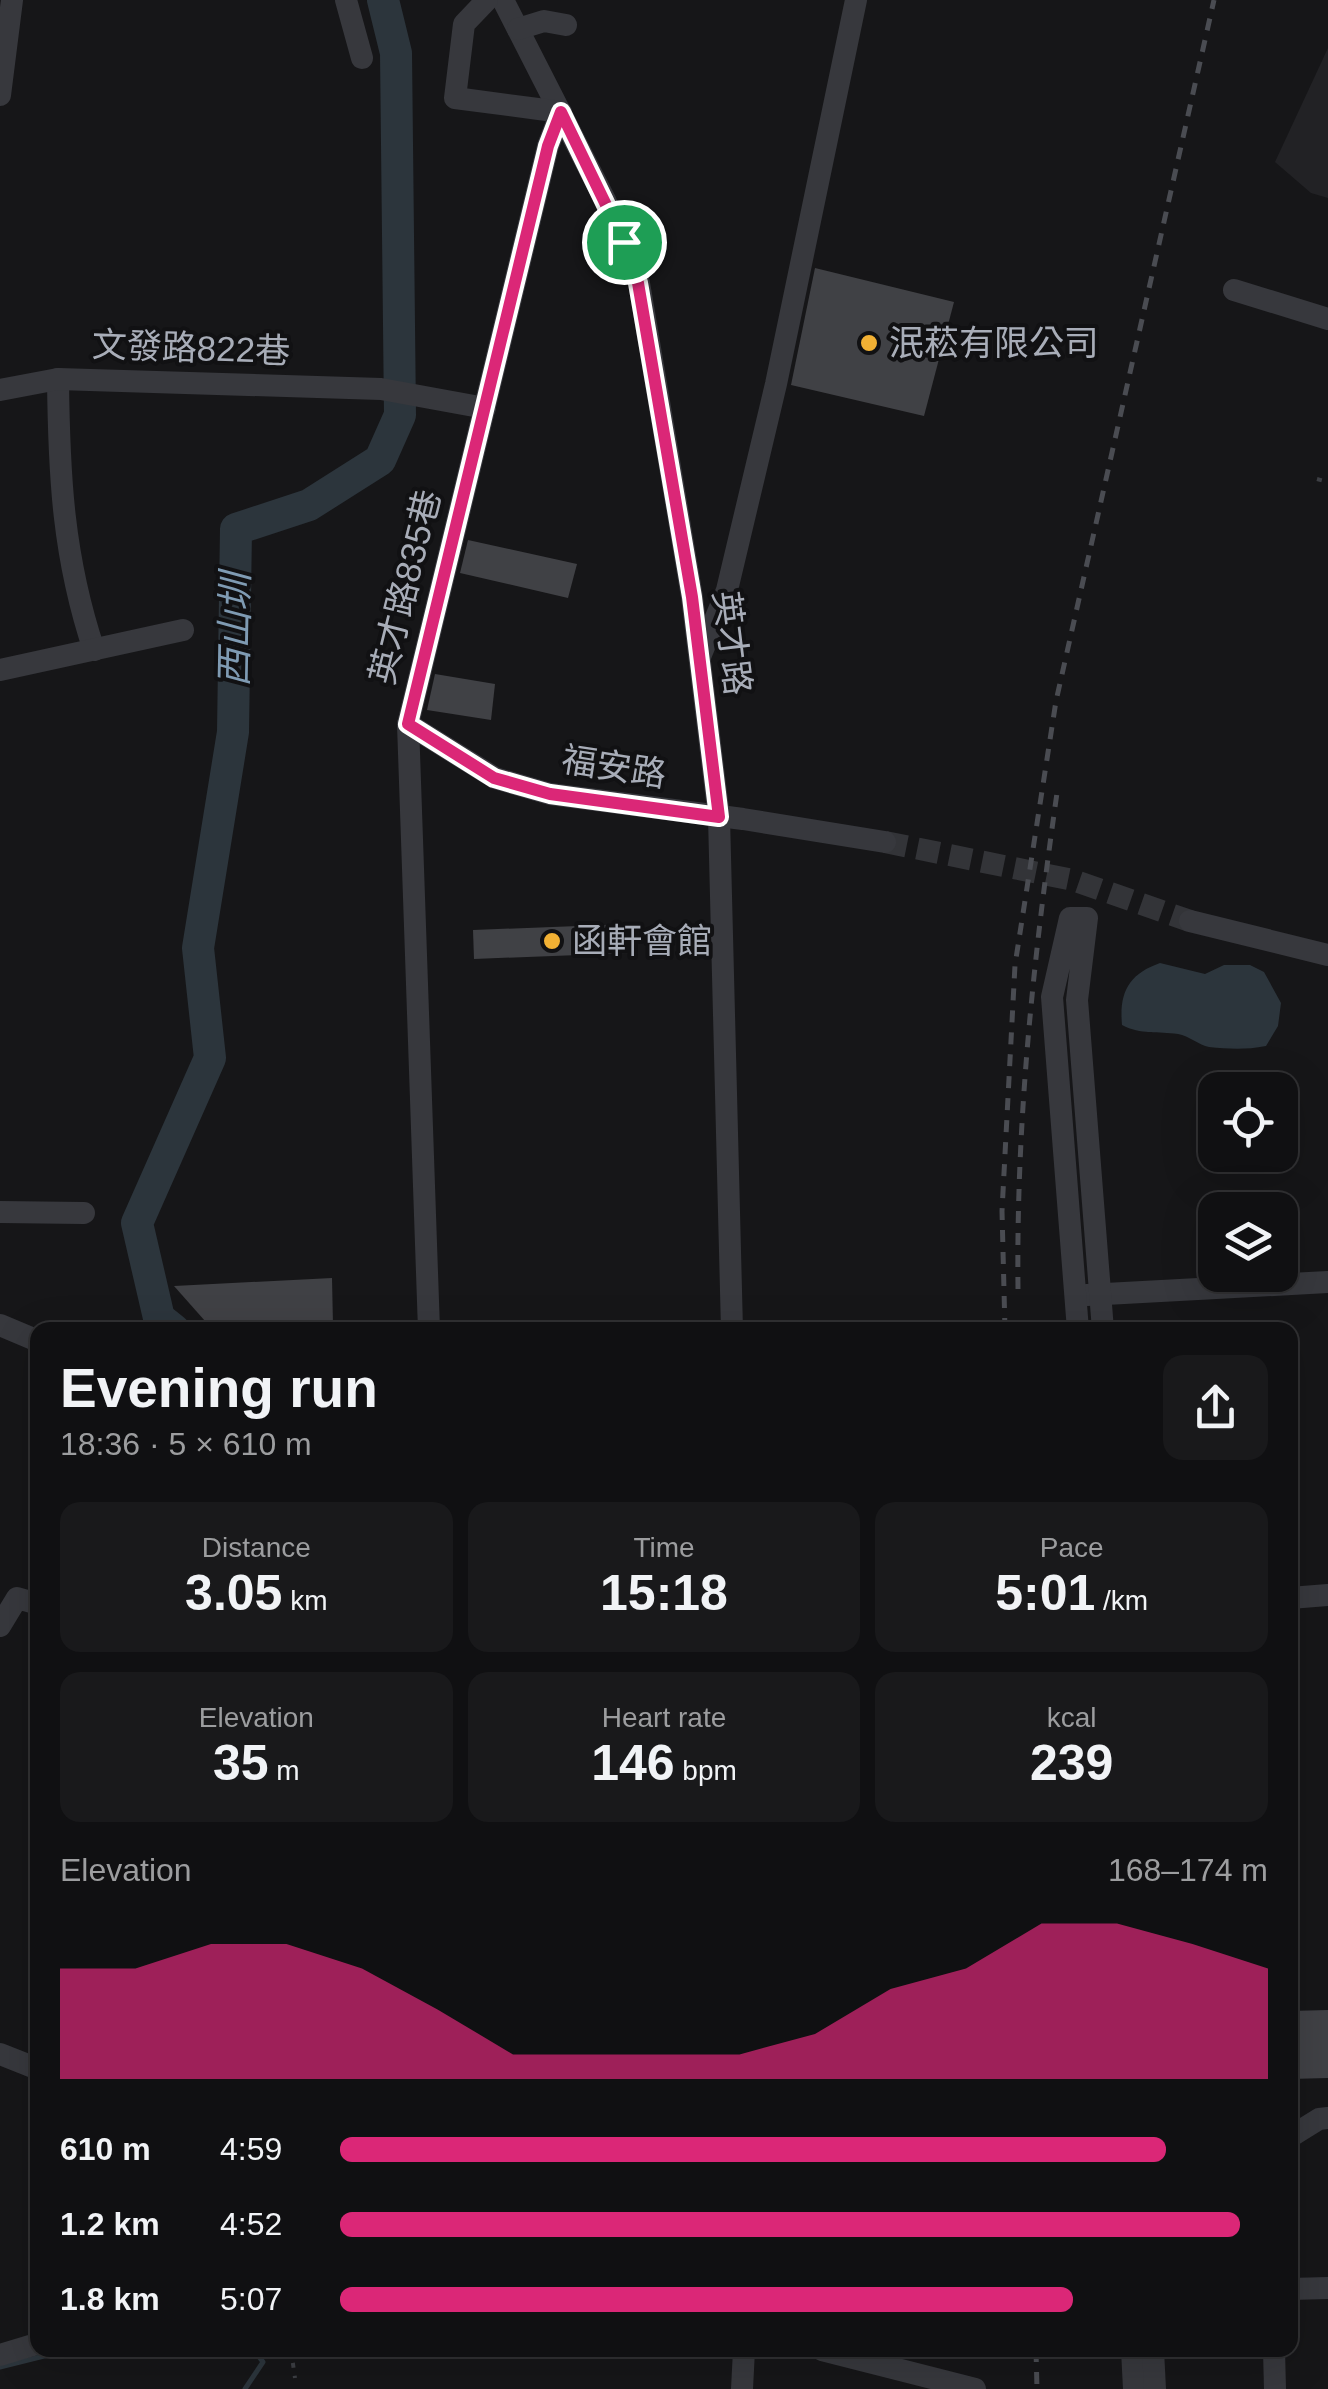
<!DOCTYPE html>
<meta charset="utf-8">
<style>
body{margin:0;font-family:Arial,"Noto Sans TC",sans-serif;background:#19191b;color:#f1f3f6;height:100vh;display:flex;flex-direction:column;font-size:38px;white-space:nowrap}
*{box-sizing:border-box;margin:0}
p{font-size:32px;color:#9c9d9f}
.icon{flex:none;width:55px;height:55px;fill:none;stroke:currentColor;stroke-width:2;stroke-linecap:round;stroke-linejoin:round}
.map{position:relative;flex:1;overflow:hidden}
.side{position:absolute;left:30px;top:1322px;width:1268px;height:1035px;display:flex;flex-direction:column;background:#101012;border-radius:20px;box-shadow:0 10px 40px #0002,0 0 0 2px #303032}
.side>*{flex:none}
.buttons{position:absolute;left:1198px;top:1072px;display:grid;gap:20px}
.buttons a{display:grid;place-items:center;width:100px;height:100px;border-radius:20px;background:#101012;box-shadow:0 10px 40px #0002,0 0 0 2px #303032;font-size:50px}
.pin{position:absolute;display:grid;place-items:center;width:85px;height:85px;color:#fff;margin:-42px;border:5px solid #fff;border-radius:50%;box-shadow:0 2px 10px #0007}
.round{display:grid;place-items:center;flex:none;width:105px;height:105px;border-radius:20px;background:#19191b}
.overview{display:flex;align-items:center;justify-content:space-between;height:170px;padding:0 30px}
h1{font-size:55px;font-weight:800;line-height:75px}
.stats{display:grid;grid-template-columns:repeat(3,1fr);gap:15px;height:170px;padding:10px 30px}
.stats div{display:grid;align-content:center;border-radius:20px;background:#19191b;text-align:center}
.stats b{font-size:50px;font-weight:800}
.stats small{font-size:28px;font-weight:400}
.stats p{font-size:28px}
.chart{height:280px;padding:20px 30px}
.chart p{display:flex;justify-content:space-between}
.chart svg{width:100%;height:180px;margin-top:10px;fill:#db2777;opacity:.7}
ul{padding:0 30px;list-style:none;font-size:32px}
li{display:grid;grid-template-columns:160px 120px 1fr;align-items:center;height:75px}
li i{height:25px;border-radius:12px;background:#db2777}
.map>svg:first-child{display:block}
.built{fill:#222225}
.water{fill:#2c353c}
.lines{fill:none;stroke-linecap:round;stroke-linejoin:round}
.stream{stroke:#2c353c;stroke-width:5}
.river{stroke:#2c353c;stroke-width:32}
.building{fill:#404145}
.minor-tunnel{stroke:#333438;stroke-width:22;stroke-dasharray:22 11;stroke-linecap:butt}
.path{stroke:#3d3f44;stroke-width:4;stroke-dasharray:5 8;stroke-linecap:butt}
.minor{stroke:#37383d;stroke-width:22}
.rail{stroke:#4a4c52;stroke-width:5;stroke-dasharray:12 10;stroke-linecap:butt}
.route-casing{stroke:#fff;stroke-width:20}
.route{stroke:#db2777;stroke-width:12}
.poi-dot{fill:#f2b134;stroke:#111113;stroke-width:4}
.labels{text-anchor:middle;stroke-width:8;stroke-linejoin:round;paint-order:stroke}
.poi-label{font-size:35px;fill:#a8adb8;stroke:#111113;text-anchor:start}
.street-label{font-size:35px;fill:#a8adb8;stroke:#111113}
.water-label{font-size:38px;font-style:italic;fill:#7f9bb3;stroke:#111113}
</style>
<div class="map">
<svg width="1328" height="2389" viewBox="0 0 1328 2389">
<rect width="100%" height="100%" fill="#161618"/>
<path class="built" d="M1328,48V198L1311,193L1275,162Z"/>
<path class="water" d="M1160,963L1205,974L1224,965H1250L1264,972L1281,1003L1278,1026L1266,1046C1245,1050 1229,1049 1209,1047C1199,1045 1189,1036 1178,1034C1158,1031 1141,1035 1122,1025C1119,992 1129,974 1160,963Z"/>
<g class="lines">
<g class="stream">
<path d="M0,2367L52,2354L53,2350"/>
<path d="M245,2389L263,2362L254,2350"/>
</g>
<path class="river" d="M174,1330L159,1318L137,1223L210,1058L198,948L233,732L236,529L309,505L380,460L400,415L396,53L383,0"/>
</g>
<g class="building">
<path d="M815,268L954,302L924,416L791,385Z"/>
<path d="M468,540L577,564L568,598L460,573Z"/>
<path d="M435,674L495,684L491,720L427,710Z"/>
<path d="M629,924L630,953L474,959L473,930Z"/>
<path d="M332,1278L333,1326L213,1330L174,1286Z"/>
<path d="M1328,2010V2078L1290,2079V2011Z"/>
</g>
<g class="lines">
<path class="minor-tunnel" d="M885,842L1073,880L1190,921"/>
<g class="path">
<path d="M1317,479L1328,482"/>
<path d="M291,2350L295,2378"/>
</g>
<g class="minor">
<path d="M346,0L362,58"/>
<path d="M503,0L605,200L639,283L692,597L719,817L732,1330"/>
<path d="M518,29L544,21L566,25"/>
<path d="M0,95L12,0"/>
<path d="M1234,290L1328,319"/>
<path d="M58,379C59,476 63,557 94,650"/>
<path d="M0,390L58,379L381,389L485,408"/>
<path d="M700,657L727,590L776,384L856,0"/>
<path d="M0,670L183,630"/>
<path d="M408,724L495,778L550,794L743,819L885,842"/>
<path d="M1190,921L1328,955"/>
<path d="M0,1212L84,1213"/>
<path d="M1087,1295L1328,1282"/>
<path d="M0,1325L38,1341"/>
<path d="M429,1330L408,724L548,146L561,112L455,98L464,24L487,0"/>
<path d="M1078,1330L1052,997L1070,918H1087L1077,1000L1103,1330"/>
<path d="M1290,1598L1328,1595"/>
<path d="M0,1626L17,1598L38,1604"/>
<path d="M0,2054L38,2069"/>
<path d="M1290,2137L1319,2119L1328,2118"/>
<path d="M1290,2289L1328,2288"/>
<path d="M822,2350L975,2389"/>
<path d="M1132,2350L1134,2389"/>
<path d="M1153,2350L1155,2389"/>
<path d="M1274,2350L1275,2389"/>
<path d="M0,2355L33,2345L38,2341"/>
<path d="M742,2389L744,2350"/>
</g>
<g class="rail">
<path d="M1018,1289C1016,1120 1034,953 1058,786"/>
<path d="M1005,1330L1002,1211L1015,965L1056,701L1214,0"/>
<path d="M1036,2350L1037,2389"/>
</g>
</g>
<g class="lines">
<g class="route-casing">
<path id="route" d="M561,112L624,242L638,283L692,597L719,817L550,794L494,778L408,724L548,146Z"/>
</g>
<use href="#route" class="route"/>
</g>
<g class="poi-dot">
<circle cx="869" cy="343" r="10"/>
<circle cx="552" cy="941" r="10"/>
</g>
<g class="labels">
<g class="poi-label">
<text x="889" y="355">泯菘有限公司</text>
<text x="572" y="953">函軒會館</text>
</g>
<g class="street-label">
<text transform="translate(191 348) rotate(2)" y="12">文發路822巷</text>
<text transform="translate(405 587) rotate(-76)" y="12">英才路835巷</text>
<text transform="translate(732 643) rotate(83)" y="12">英才路</text>
<text transform="translate(614 767) rotate(9)" y="12">福安路</text>
</g>
<g class="water-label">
<text transform="translate(235 630) rotate(-89)" y="13">西山圳</text>
</g>
</g>
</svg>
<div class="buttons">
<a><svg class="icon" aria-label="locate" viewBox="0 0 24 24"><circle cx="12" cy="12" r="6"/><path d="M12 2v4M12 18v4M2 12h4M18 12h4"/></svg></a>
<a><svg class="icon" aria-label="layers" viewBox="0 0 24 24"><path d="M12 4l9 5-9 5-9-5zM3 14l9 5 9-5"/></svg></a>
</div>
<div class="pin" style="left:624px;top:242px;background:#1e9e55"><svg class="icon" aria-label="arrive" viewBox="0 0 24 24"><path d="M6 21V4h12l-3 4 3 4H6"/></svg></div>
<section class="side">
<div class="overview"><div><h1>Evening run</h1><p>18:36 · 5 × 610 m</p></div><a class="round"><svg class="icon" aria-label="share" viewBox="0 0 24 24"><path d="M12 15V3M7 8l5-5 5 5M5 13v7h14v-7"/></svg></a></div>
<div class="stats">
<div><p>Distance</p><b>3.05<small> km</small></b></div>
<div><p>Time</p><b>15:18</b></div>
<div><p>Pace</p><b>5:01<small> /km</small></b></div>
</div>
<div class="stats">
<div><p>Elevation</p><b>35<small> m</small></b></div>
<div><p>Heart rate</p><b>146<small> bpm</small></b></div>
<div><p>kcal</p><b>239</b></div>
</div>
<div class="chart"><p><span>Elevation</span>168–174 m</p>
<svg viewBox="0 0 160 44" preserveAspectRatio="none"><path d="M0 44V17L10 17L20 11L30 11L40 17L50 27L60 38L70 38L80 38L90 38L100 33L110 22L120 17L130 6L140 6L150 11L160 17V44z"/></svg>
</div>
<ul>
<li><b>610 m</b>4:59<i style="width:89%"></i></li>
<li><b>1.2 km</b>4:52<i style="width:97%"></i></li>
<li><b>1.8 km</b>5:07<i style="width:79%"></i></li>
</ul>
</section>
</div>
